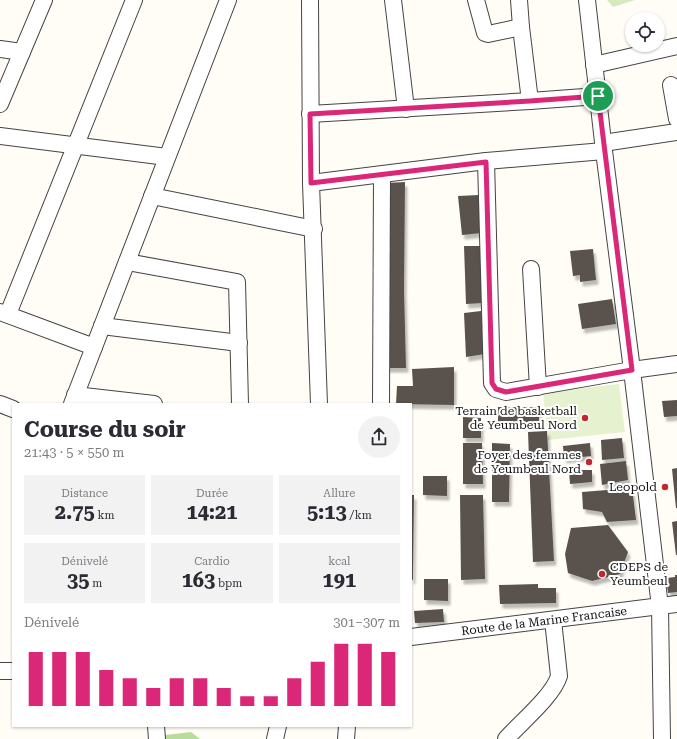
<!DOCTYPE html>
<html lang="fr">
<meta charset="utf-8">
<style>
body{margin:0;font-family:"Roboto Serif",serif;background:#f2f2f3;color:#2b2b33;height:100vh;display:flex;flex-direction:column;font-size:15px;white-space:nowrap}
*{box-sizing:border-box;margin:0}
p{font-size:13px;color:#7c7c81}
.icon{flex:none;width:22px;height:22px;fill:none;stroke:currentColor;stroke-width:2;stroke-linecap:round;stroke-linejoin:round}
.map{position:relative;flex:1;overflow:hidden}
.sheet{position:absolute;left:12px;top:403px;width:400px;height:324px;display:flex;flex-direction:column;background:#fff;border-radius:0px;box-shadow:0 1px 3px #0004}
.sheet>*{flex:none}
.controls{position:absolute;left:625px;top:12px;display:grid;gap:8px}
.controls a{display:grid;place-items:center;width:40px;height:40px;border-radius:50%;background:#fff;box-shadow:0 1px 3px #0004;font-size:20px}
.pin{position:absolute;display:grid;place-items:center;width:34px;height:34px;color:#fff;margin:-17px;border:2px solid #fff;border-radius:50%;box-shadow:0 1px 4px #0007}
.round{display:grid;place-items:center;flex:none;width:42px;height:42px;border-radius:21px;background:#f2f2f3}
.headline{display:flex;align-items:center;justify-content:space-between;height:68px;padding:0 12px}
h1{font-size:22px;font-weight:700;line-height:30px}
.stats{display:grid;grid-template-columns:repeat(3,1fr);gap:6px;height:68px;padding:4px 12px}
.stats div{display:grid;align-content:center;border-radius:0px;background:#f2f2f3;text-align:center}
.stats b{font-size:20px;font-weight:700}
.stats small{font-size:11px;font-weight:400}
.stats p{font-size:11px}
.chart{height:112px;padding:8px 12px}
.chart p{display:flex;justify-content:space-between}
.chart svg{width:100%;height:72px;margin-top:4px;stroke:#db2777;stroke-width:6}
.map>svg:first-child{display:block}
.green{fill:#d5ebbd}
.forest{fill:#b9dc9c}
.pitch{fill:#e6f2cf}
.building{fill:#5a524d;filter:url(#shadow)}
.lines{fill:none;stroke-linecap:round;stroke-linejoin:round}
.street-casing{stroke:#444;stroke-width:18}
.street{stroke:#fff;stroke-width:16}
.route-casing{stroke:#fff;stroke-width:8}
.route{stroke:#db2777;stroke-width:5}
.poi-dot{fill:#c4262e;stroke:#fff;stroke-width:1.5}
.labels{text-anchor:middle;stroke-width:4;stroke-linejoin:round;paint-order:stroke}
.poi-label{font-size:12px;fill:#111;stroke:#fff;text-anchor:end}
.street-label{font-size:12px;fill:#111;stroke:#fff}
</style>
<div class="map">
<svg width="677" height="739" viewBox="0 0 677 739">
<defs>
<filter id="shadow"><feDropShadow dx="2.5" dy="4.5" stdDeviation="1" flood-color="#0004"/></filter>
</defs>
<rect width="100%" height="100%" fill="#fffdf5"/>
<path class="green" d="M607,0H635L613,7Z"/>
<path class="forest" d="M191,732L200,739H156L157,736Z"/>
<path class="pitch" d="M619,384L625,432L548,440L543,392Z"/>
<g class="building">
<path d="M405,182L404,290L406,368H386V183Z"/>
<path d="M479,195L482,233L462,235L458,196Z"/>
<path d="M464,246H481L483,303L466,304Z"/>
<path d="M593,249L596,280L580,282V275L573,276L570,251Z"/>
<path d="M612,299L616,324L582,329L578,304Z"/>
<path d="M481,311L485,354L466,357L464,313Z"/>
<path d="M454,367V405L396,404L397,386H413L412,369Z"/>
<path d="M677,400V416L664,417L662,401Z"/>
<rect x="498" y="407" width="41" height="18"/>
<path d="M463,417L481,418V438H463Z"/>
<path d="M547,431L554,561L533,562L528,432Z"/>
<path d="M622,438L624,458L602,460L601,440Z"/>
<path d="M463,443H482L483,484H463Z"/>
<path d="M492,443L510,444L509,502H492Z"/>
<path d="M590,443L591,456L564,459L563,446Z"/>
<path d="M626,461L628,480L602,485L600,464Z"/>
<path d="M677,468V508H676L672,469Z"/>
<path d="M569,470H592V482L570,484Z"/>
<path d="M423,476H447V496L423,495Z"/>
<path d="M632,488L636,520L607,522L602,512L583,509L582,492Z"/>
<path d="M411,495H414L413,580L411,579Z"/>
<path d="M460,495H483L485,579L461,580Z"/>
<path d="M677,521V555H676L672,522Z"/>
<path d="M608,525L628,552L620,574L592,581L568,573L565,554L571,528Z"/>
<path d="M675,575H677V592L668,593L666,578L675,577Z"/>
<path d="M424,579H448V601L424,600Z"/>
<path d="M538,584V588H556V603L500,604L499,585Z"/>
<path d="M443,609L444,622L415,623L414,611Z"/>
</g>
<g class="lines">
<g class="street-casing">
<g id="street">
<path d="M310,0L311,183L319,404"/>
<path d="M393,0L406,109"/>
<path d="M476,0L485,33L488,34L521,27"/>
<path d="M519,0L521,27L530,101"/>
<path d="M587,0L604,151L632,370L660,607L662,739"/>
<path d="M0,49L22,52"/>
<path d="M594,65L677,46"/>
<path d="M671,85L677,119"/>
<path d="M0,104L44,0"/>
<path d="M310,114L530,101L598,96"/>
<path d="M0,136L167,157"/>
<path d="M603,143L677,132"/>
<path d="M486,161L492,383L496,389L506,392L632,370L677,364"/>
<path d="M311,183L486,161L604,151"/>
<path d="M152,196L314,229"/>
<path d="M127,262L237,282L240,404"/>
<path d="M531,269L538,387"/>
<path d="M0,312L94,347"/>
<path d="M8,314L134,0"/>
<path d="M102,326L239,343"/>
<path d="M75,395L154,404"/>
<path d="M0,404L13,409"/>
<path d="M72,404L228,0"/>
<path d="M381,404L382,175"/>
<path d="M411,637L677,604"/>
<path d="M0,671H13"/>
<path d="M156,726L157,739"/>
<path d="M275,739L278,726"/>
<path d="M346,739L347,726"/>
<path d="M506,739C521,722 553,696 559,676L553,620"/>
</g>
</g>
<use href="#street" class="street"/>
</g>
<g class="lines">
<g class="route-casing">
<path id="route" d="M598,96L632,370L506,392L496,389L492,383L486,162L311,183L310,114L530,101Z"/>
</g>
<use href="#route" class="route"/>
</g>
<g class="poi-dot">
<circle cx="585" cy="418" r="4"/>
<circle cx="589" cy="462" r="4"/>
<circle cx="665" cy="487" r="4"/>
<circle cx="602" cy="574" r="4"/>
</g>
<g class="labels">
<g class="poi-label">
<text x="577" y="415">Terrain de basketball<tspan x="577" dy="14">de Yeumbeul Nord</tspan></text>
<text x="581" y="459">Foyer des femmes<tspan x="581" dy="14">de Yeumbeul Nord</tspan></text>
<text x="657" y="491">Leopold</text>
<text x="610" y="571" text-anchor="start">CDEPS de<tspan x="610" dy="14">Yeumbeul</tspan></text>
</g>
<g class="street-label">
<text transform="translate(544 621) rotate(-7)" y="4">Route de la Marine Francaise</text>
</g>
</g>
</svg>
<div class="controls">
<a><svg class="icon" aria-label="locate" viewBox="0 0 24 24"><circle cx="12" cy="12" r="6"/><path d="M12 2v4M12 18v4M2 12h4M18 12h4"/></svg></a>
</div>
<div class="pin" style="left:598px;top:96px;background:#1e9e55"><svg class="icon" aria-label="arrive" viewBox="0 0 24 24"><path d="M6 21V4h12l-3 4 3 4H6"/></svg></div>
<section class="sheet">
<div class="headline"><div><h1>Course du soir</h1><p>21:43 · 5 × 550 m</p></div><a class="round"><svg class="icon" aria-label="share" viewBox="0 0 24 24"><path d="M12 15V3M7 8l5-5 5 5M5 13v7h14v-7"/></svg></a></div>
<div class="stats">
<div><p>Distance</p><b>2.75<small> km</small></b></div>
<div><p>Durée</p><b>14:21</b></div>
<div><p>Allure</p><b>5:13<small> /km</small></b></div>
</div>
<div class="stats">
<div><p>Dénivelé</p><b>35<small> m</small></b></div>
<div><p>Cardio</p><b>163<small> bpm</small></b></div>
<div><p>kcal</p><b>191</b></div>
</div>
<div class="chart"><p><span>Dénivelé</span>301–307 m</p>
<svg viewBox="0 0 160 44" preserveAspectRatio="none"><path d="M5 44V11M15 44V11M25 44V11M35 44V22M45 44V27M55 44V33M65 44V27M75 44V27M85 44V33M95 44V38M105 44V38M115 44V27M125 44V17M135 44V6M145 44V6M155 44V11"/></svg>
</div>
</section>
</div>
